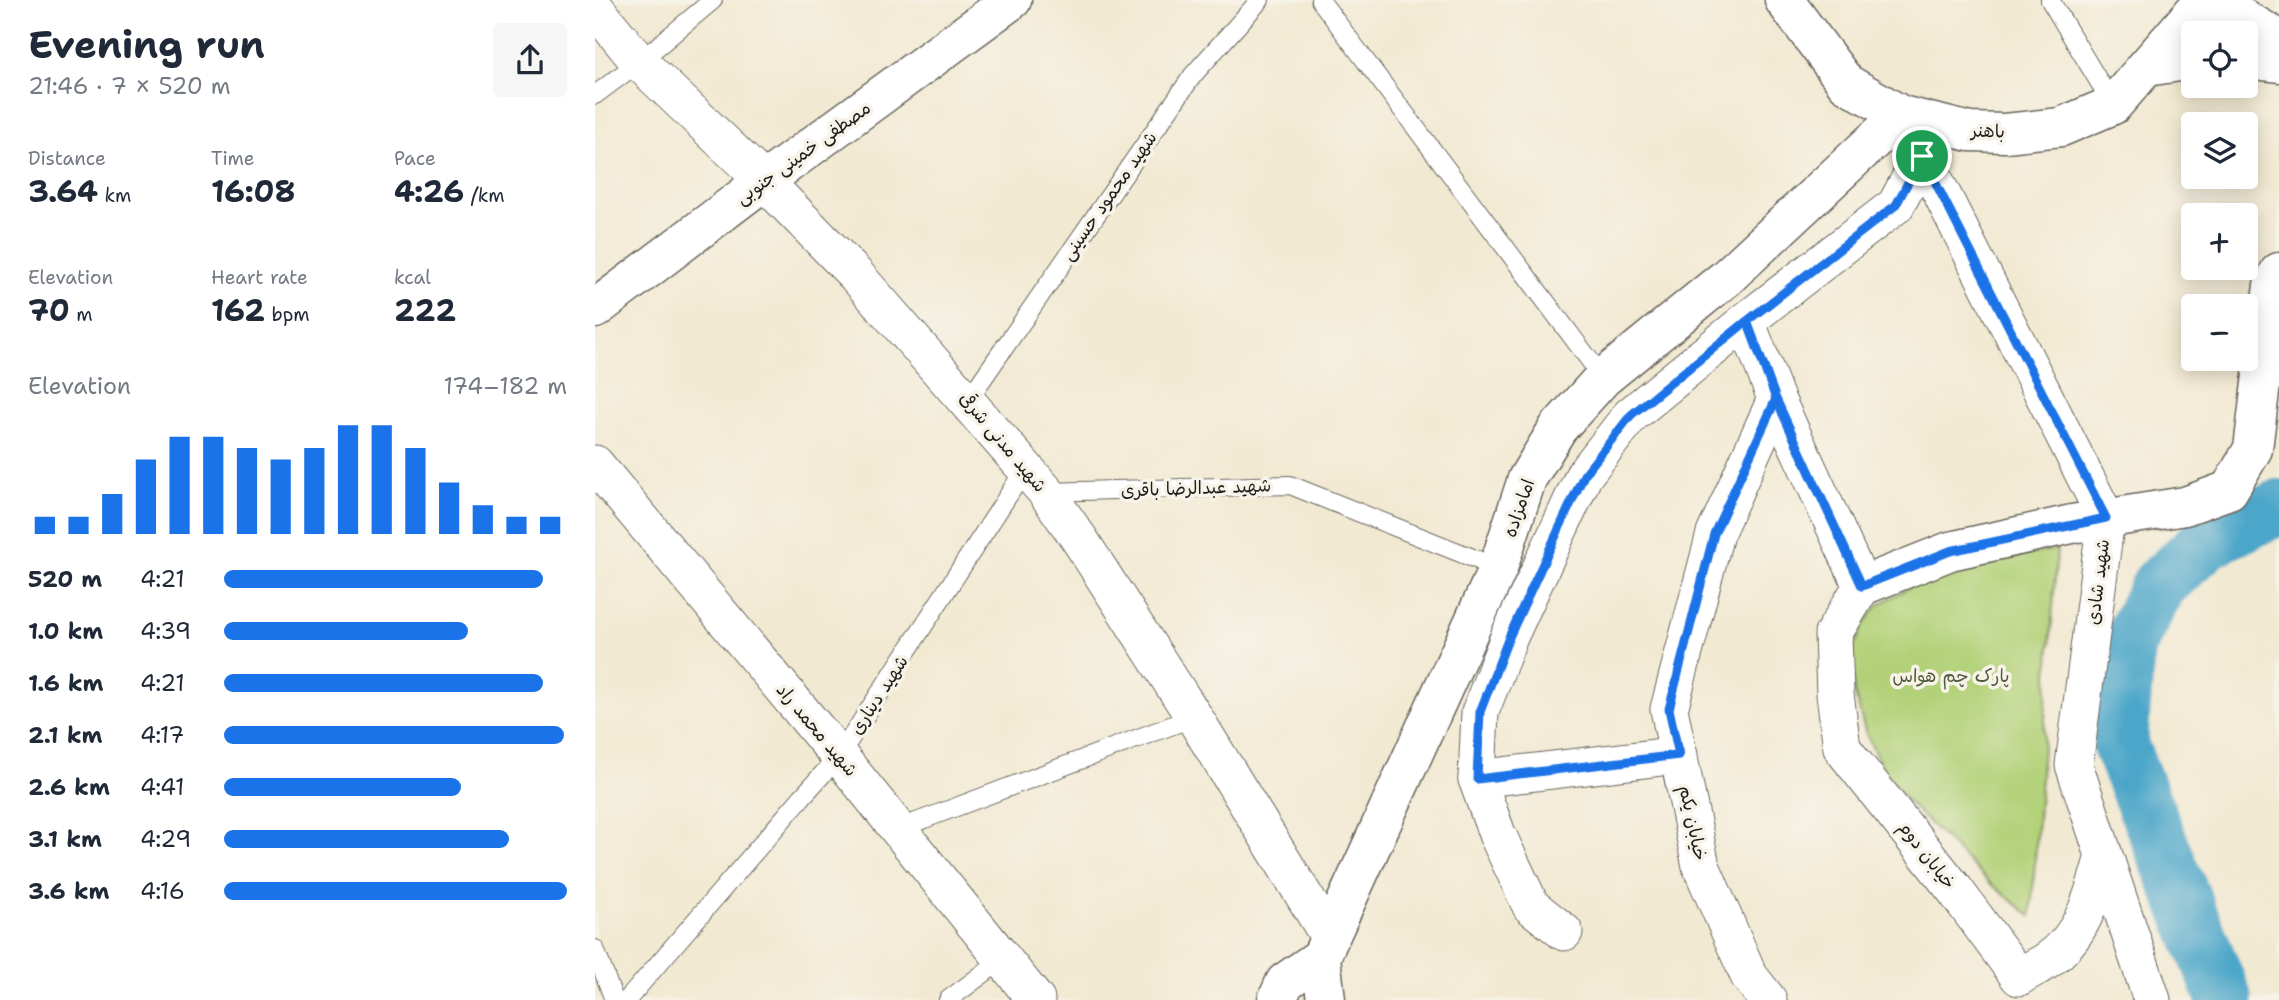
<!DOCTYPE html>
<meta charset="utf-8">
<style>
body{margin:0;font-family:"Shantell Sans","Playpen Sans Arabic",sans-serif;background:#f6f6f7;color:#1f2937;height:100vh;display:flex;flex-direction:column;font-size:26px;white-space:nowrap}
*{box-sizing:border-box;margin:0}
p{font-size:23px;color:#747a83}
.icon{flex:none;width:38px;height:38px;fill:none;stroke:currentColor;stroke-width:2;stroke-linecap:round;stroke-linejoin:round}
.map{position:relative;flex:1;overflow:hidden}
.details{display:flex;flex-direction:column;background:#fff;width:595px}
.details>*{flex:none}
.controls{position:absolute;left:1586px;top:21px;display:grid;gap:14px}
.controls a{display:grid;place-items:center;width:77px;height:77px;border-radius:7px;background:#fff;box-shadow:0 4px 18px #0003;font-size:35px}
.pin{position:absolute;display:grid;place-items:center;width:60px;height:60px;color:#fff;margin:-30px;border:4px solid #fff;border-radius:50%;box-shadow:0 2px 7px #0007}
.round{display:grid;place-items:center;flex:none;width:74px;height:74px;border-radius:7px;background:#f6f6f7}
.headline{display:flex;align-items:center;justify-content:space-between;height:119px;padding:0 28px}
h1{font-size:38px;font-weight:700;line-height:52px}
.stats{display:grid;grid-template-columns:repeat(3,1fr);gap:10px;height:119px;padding:7px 28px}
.stats div{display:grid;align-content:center}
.stats b{font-size:30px;font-weight:700}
.stats small{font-size:19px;font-weight:400}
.stats p{font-size:19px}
.chart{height:196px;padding:14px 28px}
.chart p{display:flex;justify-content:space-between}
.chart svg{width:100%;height:126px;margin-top:7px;stroke:#1a73e8;stroke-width:6}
ul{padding:0 28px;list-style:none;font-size:23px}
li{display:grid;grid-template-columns:112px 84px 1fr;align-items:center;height:52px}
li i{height:18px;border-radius:9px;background:#1a73e8}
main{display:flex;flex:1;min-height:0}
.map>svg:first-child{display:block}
.green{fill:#b2d178;stroke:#67764a;stroke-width:2}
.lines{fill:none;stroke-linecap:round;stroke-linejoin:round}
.river{stroke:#4ba6c9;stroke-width:56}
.service-casing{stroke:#67645c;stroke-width:20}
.minor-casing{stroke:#67645c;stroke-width:39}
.tertiary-casing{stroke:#67645c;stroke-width:41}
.secondary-casing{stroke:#67645c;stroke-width:41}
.service{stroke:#fff;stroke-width:18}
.minor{stroke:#fff;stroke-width:37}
.tertiary{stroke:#fff;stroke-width:38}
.secondary{stroke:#fff;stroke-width:38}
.route-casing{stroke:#fff;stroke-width:14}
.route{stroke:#1a73e8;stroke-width:9}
.labels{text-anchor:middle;stroke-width:7;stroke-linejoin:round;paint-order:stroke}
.street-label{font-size:18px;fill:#1c1c1c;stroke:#f7f3e8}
.park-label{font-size:18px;fill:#505b3c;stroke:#f7f3e8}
</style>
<main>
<section class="details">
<div class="headline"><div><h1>Evening run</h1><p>21:46 · 7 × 520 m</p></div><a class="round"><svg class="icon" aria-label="share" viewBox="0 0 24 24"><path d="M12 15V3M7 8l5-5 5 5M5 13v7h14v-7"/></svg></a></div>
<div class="stats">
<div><p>Distance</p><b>3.64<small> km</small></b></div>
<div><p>Time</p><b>16:08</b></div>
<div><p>Pace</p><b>4:26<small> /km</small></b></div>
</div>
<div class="stats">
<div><p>Elevation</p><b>70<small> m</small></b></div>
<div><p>Heart rate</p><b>162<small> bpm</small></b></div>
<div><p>kcal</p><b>222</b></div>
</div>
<div class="chart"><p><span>Elevation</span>174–182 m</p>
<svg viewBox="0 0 160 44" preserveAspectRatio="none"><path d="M5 44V38M15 44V38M25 44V30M35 44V18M45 44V10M55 44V10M65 44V14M75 44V18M85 44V14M95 44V6M105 44V6M115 44V14M125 44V26M135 44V34M145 44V38M155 44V38"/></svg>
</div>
<ul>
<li><b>520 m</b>4:21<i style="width:93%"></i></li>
<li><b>1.0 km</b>4:39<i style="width:71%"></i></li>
<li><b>1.6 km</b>4:21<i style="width:93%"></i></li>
<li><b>2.1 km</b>4:17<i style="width:99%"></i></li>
<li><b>2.6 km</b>4:41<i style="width:69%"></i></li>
<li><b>3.1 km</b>4:29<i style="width:83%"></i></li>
<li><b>3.6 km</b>4:16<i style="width:100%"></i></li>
</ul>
</section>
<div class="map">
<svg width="1684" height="1000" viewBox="0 0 1684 1000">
<rect width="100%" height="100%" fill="#f7f3e8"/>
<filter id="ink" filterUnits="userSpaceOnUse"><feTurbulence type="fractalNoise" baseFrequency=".0143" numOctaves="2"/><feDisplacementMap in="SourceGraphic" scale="14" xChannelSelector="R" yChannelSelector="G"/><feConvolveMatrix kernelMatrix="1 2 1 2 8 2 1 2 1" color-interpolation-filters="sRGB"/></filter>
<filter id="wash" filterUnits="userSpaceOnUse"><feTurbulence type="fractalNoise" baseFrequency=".00686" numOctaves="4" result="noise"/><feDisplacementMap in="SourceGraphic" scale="28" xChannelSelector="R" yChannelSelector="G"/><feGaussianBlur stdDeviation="1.57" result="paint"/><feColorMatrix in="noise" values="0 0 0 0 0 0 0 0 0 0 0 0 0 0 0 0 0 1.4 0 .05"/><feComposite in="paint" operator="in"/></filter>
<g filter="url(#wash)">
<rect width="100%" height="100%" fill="#f2e9d2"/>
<path class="green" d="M1462,549L1436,916L1395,883L1312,801L1288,769L1271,734L1259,692L1256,655L1267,626L1283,605L1336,575L1373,565Z"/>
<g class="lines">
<path class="river" d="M1630,1000L1525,745L1532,647L1564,585L1611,542L1684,507"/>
</g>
</g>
<g filter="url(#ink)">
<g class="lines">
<g class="service-casing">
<g id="service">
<path d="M725,0L1008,378"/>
<path d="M1455,0L1518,105"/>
<path d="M0,95L44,62L118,0"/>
<path d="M373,400L598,75L665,0"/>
<path d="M451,492L695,485L903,568"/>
<path d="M303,829L599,717"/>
<path d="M0,949L19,1000"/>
<path d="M32,1000L207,797L244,756L431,468"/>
<path d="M353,1000L408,959"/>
</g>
</g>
<g class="minor-casing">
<g id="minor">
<path d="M0,8L44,62L169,181L260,274L451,492L485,540L599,717L735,938"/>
<path d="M1320,141L1511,518L1479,765L1557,1000"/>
<path d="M1151,321L1181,399L1267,586L1238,634L1240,694L1247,748L1360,890L1424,977C1433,971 1444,966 1453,960C1488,936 1498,895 1509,856"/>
<path d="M0,464L244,756L441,1000"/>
<path d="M882,779L1084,755"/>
<path d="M969,932L936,906L902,834L882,779L885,712L914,637L989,475L1036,415L1151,321L1301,205L1327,156"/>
<path d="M1173,1000L1154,976L1106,866L1074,709L1120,534L1181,399"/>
</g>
</g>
<g class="tertiary-casing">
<g id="tertiary">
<path d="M0,309L169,181L417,0"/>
<path d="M1267,586L1355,551L1477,524L1590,506L1634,490L1658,449L1678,285L1684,272"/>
<path d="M726,957L731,1000"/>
<path d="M682,1000L690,982L726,957L903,568L932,479L963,428L1008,378L1131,278L1306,115"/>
</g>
</g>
<g class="secondary-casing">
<g id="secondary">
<path d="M1189,0L1251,83L1306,115L1375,132L1410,133L1466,127L1518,105L1609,0"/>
<path d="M1606,2L1646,17L1684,39"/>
<path d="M1650,59L1684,63"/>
<path d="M1551,67L1598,60"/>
</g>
</g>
<use href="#service" class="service"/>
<use href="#minor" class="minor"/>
<use href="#tertiary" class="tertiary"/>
<use href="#secondary" class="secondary"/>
</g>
</g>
<g class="lines" filter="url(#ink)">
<g class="route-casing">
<path id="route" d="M1327,156L1301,205L1152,321L1181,399L1119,534L1074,709L1084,755L882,779L885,712L914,637L989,475L1036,415L1152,321L1181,399L1267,586L1355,551L1511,518L1327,156"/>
</g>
<use href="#route" class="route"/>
</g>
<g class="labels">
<g class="street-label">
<text transform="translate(1393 131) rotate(2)" y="6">باهنر</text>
<text transform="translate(208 153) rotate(-36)" y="6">مصطفی خمینی جنوبی</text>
<text transform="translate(514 196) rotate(-55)" y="6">شهید محمود حسینی</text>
<text transform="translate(408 442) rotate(50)" y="6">شهید مدنی شرقی</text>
<text transform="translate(601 488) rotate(-2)" y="6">شهید عبدالرضا باقری</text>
<text transform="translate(924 508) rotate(-71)" y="6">امامزاده</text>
<text transform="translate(1503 582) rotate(-83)" y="6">شهید شادی</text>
<text transform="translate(284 695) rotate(-57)" y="6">شهید دیناری</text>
<text transform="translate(222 730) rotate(50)" y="6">شهید محمد راد</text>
<text transform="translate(1098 823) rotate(78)" y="6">خیابان یکم</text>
<text transform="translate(1332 855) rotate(52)" y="6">خیابان دوم</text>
</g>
<g class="park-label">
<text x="1356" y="682">پارک چم هواس</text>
</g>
</g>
</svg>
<div class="controls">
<a><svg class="icon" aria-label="locate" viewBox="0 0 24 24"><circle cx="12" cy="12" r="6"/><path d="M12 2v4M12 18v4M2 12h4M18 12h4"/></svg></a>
<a><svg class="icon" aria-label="layers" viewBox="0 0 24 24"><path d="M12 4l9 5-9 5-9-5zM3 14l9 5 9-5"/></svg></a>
<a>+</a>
<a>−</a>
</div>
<div class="pin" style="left:1327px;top:156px;background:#1e9e55"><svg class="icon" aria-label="arrive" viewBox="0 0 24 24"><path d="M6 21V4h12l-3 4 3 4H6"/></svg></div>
</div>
</main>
